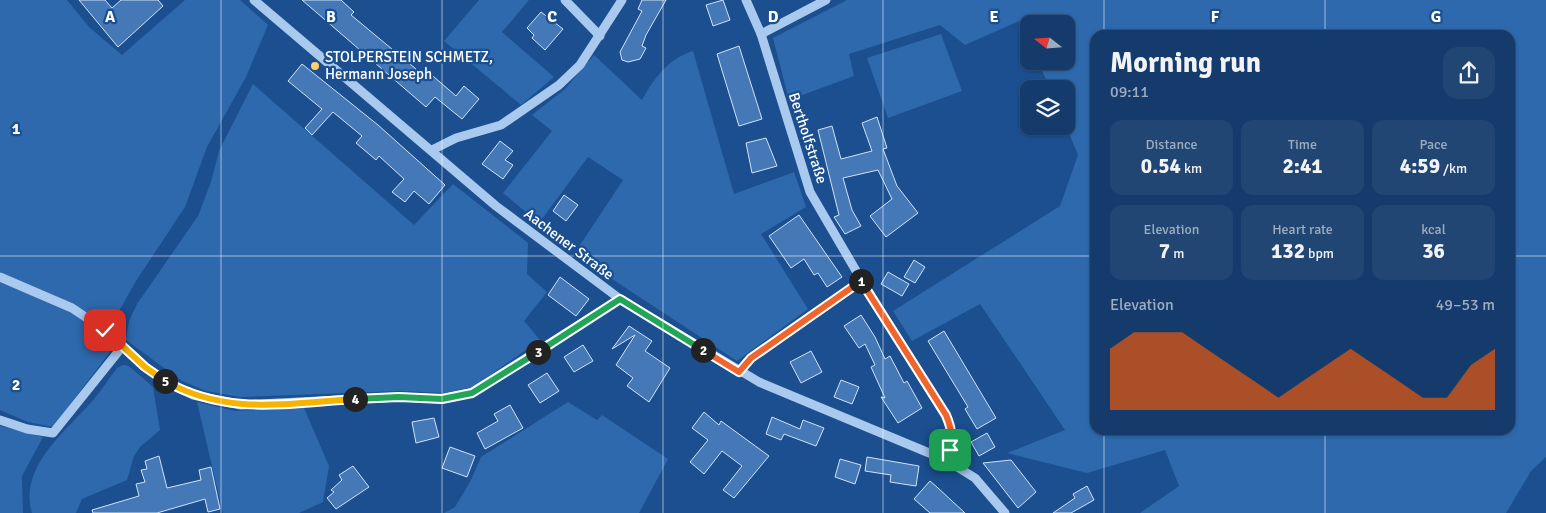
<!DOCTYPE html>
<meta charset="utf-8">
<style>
body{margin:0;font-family:Signika,sans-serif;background:#214673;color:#f1f3f6;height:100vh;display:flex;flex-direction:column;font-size:19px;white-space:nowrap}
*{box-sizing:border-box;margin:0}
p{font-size:16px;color:#9dadc1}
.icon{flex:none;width:28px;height:28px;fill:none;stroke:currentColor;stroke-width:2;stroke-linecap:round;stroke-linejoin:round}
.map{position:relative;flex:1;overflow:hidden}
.sheet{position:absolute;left:1090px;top:30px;width:425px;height:405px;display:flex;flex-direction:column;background:#143b6b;border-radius:15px;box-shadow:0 1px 4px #0004,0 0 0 1px #33557e}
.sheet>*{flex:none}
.needle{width:32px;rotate:287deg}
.buttons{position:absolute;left:1020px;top:15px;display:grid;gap:10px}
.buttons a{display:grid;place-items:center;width:55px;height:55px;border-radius:10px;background:#143b6b;box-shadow:0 1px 4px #0004,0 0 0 1px #33557e;font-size:25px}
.pin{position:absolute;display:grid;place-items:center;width:42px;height:42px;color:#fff;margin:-21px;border-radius:10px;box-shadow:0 2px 8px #0006}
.km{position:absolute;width:25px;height:25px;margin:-12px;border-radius:50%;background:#222;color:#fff;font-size:14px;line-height:25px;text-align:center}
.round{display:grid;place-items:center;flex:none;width:52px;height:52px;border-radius:15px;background:#214673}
.summary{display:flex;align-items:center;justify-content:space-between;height:85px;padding:0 20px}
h1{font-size:28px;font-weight:700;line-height:38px}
.metrics{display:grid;grid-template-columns:repeat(3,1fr);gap:8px;height:85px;padding:5px 20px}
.metrics div{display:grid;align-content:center;border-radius:12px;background:#214673;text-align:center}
.metrics b{font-size:21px;font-weight:700}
.metrics small{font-size:14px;font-weight:400}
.metrics p{font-size:14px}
.chart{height:140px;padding:10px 20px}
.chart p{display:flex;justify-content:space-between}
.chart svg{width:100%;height:90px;margin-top:5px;fill:#ea580c;opacity:.7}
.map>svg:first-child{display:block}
.green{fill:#2e69ad;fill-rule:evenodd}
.building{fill:#4478b7;stroke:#cfe3fa}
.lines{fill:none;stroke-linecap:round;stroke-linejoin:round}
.minor{stroke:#a9c9ee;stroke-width:9}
.split-1-casing{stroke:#fff;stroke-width:10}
.split-2-casing{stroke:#fff;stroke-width:10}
.split-3-casing{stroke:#fff;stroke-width:10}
.split-4-casing{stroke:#fff;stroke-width:10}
.split-5-casing{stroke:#fff;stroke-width:10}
.split-6-casing{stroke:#fff;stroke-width:10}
.split-1{stroke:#f0652b;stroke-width:6}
.split-2{stroke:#f0652b;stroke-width:6}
.split-3{stroke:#22a559;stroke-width:6}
.split-4{stroke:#22a559;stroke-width:6}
.split-5{stroke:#f5b400;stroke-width:6}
.split-6{stroke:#f5b400;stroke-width:6}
.grid{fill:none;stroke:#fff;stroke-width:1;stroke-opacity:0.55}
.poi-dot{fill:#ffd166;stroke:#1b4f8f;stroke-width:2}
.labels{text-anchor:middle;stroke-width:4.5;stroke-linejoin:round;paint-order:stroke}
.poi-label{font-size:15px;fill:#fff;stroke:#1b4f8f;text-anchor:start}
.street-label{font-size:15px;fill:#fff;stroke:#1b4f8f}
.grid-label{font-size:16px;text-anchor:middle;font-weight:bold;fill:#fff;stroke:#1b4f8f;stroke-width:4.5;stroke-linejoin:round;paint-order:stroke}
</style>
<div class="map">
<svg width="1546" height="513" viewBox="0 0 1546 513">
<rect width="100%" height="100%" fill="#1b4f8f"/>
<g class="green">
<path d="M0,0H67L89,27L122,55L185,0H240L268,25L246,77L207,147L185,207L136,281L118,313L112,328L74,304L0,272Z"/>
<path d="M479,0H529L502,32L554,77L521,105L444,41Z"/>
<path d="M847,0H1546V457L1531,471L1506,513H1140L1179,486L1165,450L1087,473L1007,453L1065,430L980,304L912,341L893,311L1060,206L1078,155L1066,126V89H1050L1038,61H1066V24H1029V40L1019,21L965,45L940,25L849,54L854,76L789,100L773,38ZM1095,35H1510V430H1095Z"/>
<path d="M941,34L962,91L888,118L867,58Z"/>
<path d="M693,51L734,194L794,172L806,207L761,234L808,309L737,361L574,254L623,180L588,157L539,223L503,193L552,131L532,115L565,89L594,55L642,100C655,77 668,59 693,51Z"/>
<path d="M253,84L414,225L453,184L528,243L527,274L547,292L524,321L540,340L473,387L444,393L400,391L240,397L206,391L182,381L126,340L129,321L137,304L198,216L211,182L219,151Z"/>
<path d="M0,282C27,293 94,316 108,341C110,344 110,348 110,352L53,427L28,422L0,410Z"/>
<path d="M123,365L129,366L153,387L160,430L140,447L134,456L127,480L82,499L76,513H32C19,470 60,436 86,408C98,396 107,381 117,368Z"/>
<path d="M197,402L235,411L304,408L329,466L323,502L299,513H223Z"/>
<path d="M568,402L597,420L602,415L668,459L639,513H444L455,507L471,480L481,457Z"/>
<path d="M0,426L43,437L22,476L23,513H0Z"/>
</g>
<g class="building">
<path d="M79,0H105L112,8L121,0H158L163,6L118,47Z"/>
<path d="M302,0H341L354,12L351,15L422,74L426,70L456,96L464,86L479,99L462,119L435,97L426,107Z"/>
<path d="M642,0H666L646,35L642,46L646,48L640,59L628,62L622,60L620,52L642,11L638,9Z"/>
<path d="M723,0L730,20L713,26L706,5Z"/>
<path d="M541,12L563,29L545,50L532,38L534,35L527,28Z"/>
<path d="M739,46L762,119L739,126L717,54Z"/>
<path d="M302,64L378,125L445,185L429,204L414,191L405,202L392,192L404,179L379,156L376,160L356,143L362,136L333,112L312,135L305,128L322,109L288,81Z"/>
<path d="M877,117L887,148L883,149L897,186L918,213L886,237L870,216L892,199L878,170L843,178L852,210L861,226L845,234L834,217L839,215L818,130L832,126L841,159L872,151L862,123Z"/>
<path d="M766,138L777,166L752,173L746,143Z"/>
<path d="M500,141L513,151L505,160L513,165L503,179L482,164Z"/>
<path d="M564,195L578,205L566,221L553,211Z"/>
<path d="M799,215L842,277L827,287L818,273L814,275L804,259L791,268L769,236Z"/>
<path d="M914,260L925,267L915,283L904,277Z"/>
<path d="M888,272L909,284L902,296L881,284Z"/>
<path d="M560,277L589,299L576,316L548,295Z"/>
<path d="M861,315L875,337L885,359L890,356L904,383L907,381L922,408L898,423L881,397L885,398L871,367L875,365L865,344L859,348L844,326Z"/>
<path d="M629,326L652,341L645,351L670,368L649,402L627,386L633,378L616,365L635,335L612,349Z"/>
<path d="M944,331L996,418L977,429L965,409L968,407L928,341Z"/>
<path d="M583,345L593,361L574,372L564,357Z"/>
<path d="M811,351L822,372L801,383L790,362Z"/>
<path d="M547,373L559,391L540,403L528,385Z"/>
<path d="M841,380L859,387L852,404L834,397Z"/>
<path d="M510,405L523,428L485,449L477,433L498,421L494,414Z"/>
<path d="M704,412L719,425L721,421L769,456L734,498L723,490L742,466L722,451L704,474L690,462L708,440L692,428Z"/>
<path d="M772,417L800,429L803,420L824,428L816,446L784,434L781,440L766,434Z"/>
<path d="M434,418L439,437L416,443L412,422Z"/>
<path d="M987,433L995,447L979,456L971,442Z"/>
<path d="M450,447L475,456L467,477L442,468Z"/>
<path d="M159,456L167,488L201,480L199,470L211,467L220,509L208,512L205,499L157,513H93L92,510L139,496L136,484L145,482L141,470L147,469L145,461Z"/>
<path d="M867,457L919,466L916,486L890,482L891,475L865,471Z"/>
<path d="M840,459L861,465L855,484L835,477Z"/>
<path d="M1011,460L1036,492L1018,508L983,463Z"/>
<path d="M353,466L369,487L336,509L327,498L334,492L331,490L342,480L339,475Z"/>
<path d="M930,481L938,488L965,513H930L914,499Z"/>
<path d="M1087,486L1094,500L1071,513H1053L1075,498L1073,494Z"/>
</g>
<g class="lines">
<g class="minor">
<path d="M254,0L496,206L620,299L759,382L946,460L975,478L1005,513"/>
<path d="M565,0L600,36"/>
<path d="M746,0L761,34L810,192L862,281L945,415C954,432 953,443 946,460"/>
<path d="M761,34L826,0"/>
<path d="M432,150L456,138L501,125L559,85L580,65L622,0"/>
<path d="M0,277L72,308L105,330L145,367L176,387L193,395L241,405L399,397L442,399L471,393L620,299"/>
<path d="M739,372L751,358L862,281"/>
<path d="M0,420L27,429L53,433L122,347"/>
</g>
</g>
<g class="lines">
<g class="split-1-casing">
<path id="split-1" d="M861,281L946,415C951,427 953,436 950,450"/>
</g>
<g class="split-2-casing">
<path id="split-2" d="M703,350L739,372L751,358L861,281"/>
</g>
<g class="split-3-casing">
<path id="split-3" d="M538,352L620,299L703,350"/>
</g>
<g class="split-4-casing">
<path id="split-4" d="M355,399L399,397L442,399L472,393L538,352"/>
</g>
<g class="split-5-casing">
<path id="split-5" d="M165,381C227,416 288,403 355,399"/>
</g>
<g class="split-6-casing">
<path id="split-6" d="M105,330L145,367L165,381"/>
</g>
<use href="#split-1" class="split-1"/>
<use href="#split-2" class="split-2"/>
<use href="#split-3" class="split-3"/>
<use href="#split-4" class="split-4"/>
<use href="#split-5" class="split-5"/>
<use href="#split-6" class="split-6"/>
</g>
<path class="grid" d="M221,0V513M442,0V513M663,0V513M883,0V513M1104,0V35M1325,0V35M0,256H1095M1510,256H1546M1104,430V513M1325,430V513"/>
<circle class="poi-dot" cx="315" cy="66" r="5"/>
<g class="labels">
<g class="poi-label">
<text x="325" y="62">STOLPERSTEIN SCHMETZ,<tspan x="325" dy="17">Hermann Joseph</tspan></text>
</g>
<g class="street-label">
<text transform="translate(808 138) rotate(72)" y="5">Bertholfstraße</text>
<text transform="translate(569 244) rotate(37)" y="5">Aachener Straße</text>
</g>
</g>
<g class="grid-label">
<text x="110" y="22">A</text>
<text x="331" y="22">B</text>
<text x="552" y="22">C</text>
<text x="773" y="22">D</text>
<text x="994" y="22">E</text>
<text x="1215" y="22">F</text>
<text x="1436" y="22">G</text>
<text x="16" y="134">1</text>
<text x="16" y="390">2</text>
</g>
</svg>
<div class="buttons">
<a><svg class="needle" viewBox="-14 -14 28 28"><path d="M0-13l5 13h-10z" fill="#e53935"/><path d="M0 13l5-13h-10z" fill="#9dadc1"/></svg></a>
<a><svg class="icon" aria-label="layers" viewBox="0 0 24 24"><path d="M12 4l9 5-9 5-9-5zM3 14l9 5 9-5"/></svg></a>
</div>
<div class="pin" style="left:950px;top:450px;background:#1e9e55"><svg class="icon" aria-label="arrive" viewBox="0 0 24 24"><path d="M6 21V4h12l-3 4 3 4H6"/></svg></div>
<div class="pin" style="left:105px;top:330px;background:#d93025"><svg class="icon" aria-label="check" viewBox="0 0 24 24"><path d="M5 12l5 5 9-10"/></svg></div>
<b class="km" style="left:861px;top:281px">1</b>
<b class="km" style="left:703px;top:350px">2</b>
<b class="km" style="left:538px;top:352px">3</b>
<b class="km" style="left:355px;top:399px">4</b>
<b class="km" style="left:165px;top:381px">5</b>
<section class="sheet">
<div class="summary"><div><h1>Morning run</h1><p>09:11</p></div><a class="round"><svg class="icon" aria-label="share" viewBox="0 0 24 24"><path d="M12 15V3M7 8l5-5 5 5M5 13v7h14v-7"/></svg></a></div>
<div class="metrics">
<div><p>Distance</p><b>0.54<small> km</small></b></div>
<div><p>Time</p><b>2:41</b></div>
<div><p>Pace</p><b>4:59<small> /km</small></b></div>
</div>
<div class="metrics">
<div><p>Elevation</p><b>7<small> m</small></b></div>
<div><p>Heart rate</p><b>132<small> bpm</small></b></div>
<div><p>kcal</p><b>36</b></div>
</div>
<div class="chart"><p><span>Elevation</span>49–53 m</p>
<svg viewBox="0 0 160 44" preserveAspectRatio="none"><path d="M0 44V14L10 6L20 6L30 6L40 14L50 22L60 30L70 38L80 30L90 22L100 14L110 22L120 30L130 38L140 38L150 22L160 14V44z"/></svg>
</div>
</section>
</div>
